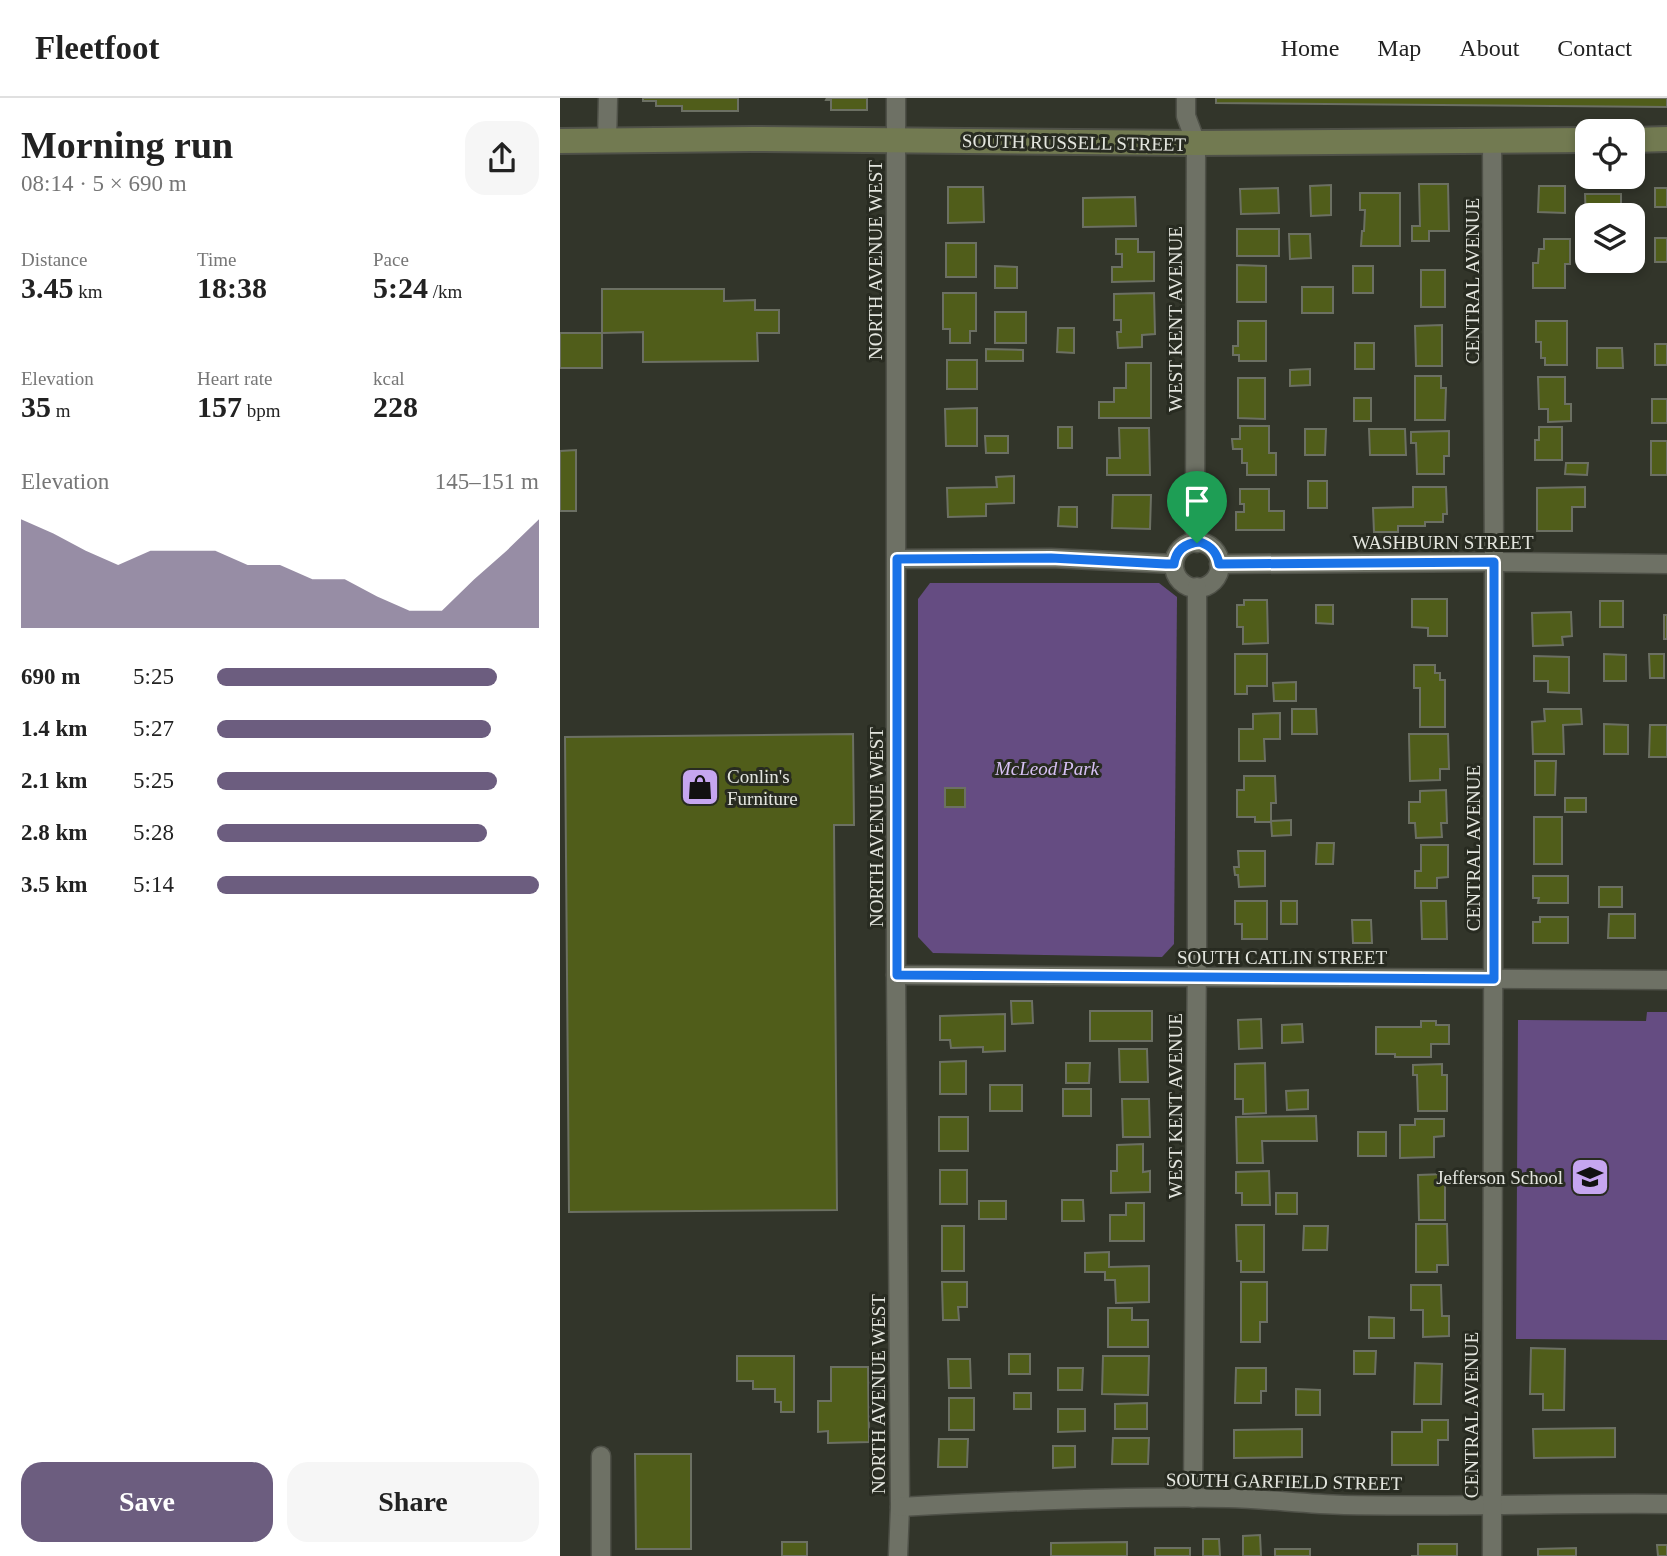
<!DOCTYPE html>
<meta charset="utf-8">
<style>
body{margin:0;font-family:Georgia,serif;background:#f6f6f6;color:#222;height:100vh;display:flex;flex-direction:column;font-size:26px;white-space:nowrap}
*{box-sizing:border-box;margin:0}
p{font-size:23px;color:#767676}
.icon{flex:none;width:38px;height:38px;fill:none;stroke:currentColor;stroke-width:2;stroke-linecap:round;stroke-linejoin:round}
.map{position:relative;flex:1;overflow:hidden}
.panel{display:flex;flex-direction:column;background:#fff;width:560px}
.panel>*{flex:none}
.buttons{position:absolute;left:1015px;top:21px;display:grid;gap:14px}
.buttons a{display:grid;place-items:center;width:70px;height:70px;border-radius:14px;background:#fff;box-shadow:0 4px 10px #0003;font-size:35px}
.pin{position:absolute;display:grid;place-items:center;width:60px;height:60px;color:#fff;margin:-72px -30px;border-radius:50% 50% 50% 0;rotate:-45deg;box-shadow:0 0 7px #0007}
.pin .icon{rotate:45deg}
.round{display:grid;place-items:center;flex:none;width:74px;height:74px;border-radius:21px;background:#f6f6f6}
.summary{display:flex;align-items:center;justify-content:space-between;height:119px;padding:0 21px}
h1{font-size:38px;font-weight:700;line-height:52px}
.figures{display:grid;grid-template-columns:repeat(3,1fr);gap:10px;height:119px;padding:7px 21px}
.figures div{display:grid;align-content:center}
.figures b{font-size:30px;font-weight:700}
.figures small{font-size:19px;font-weight:400}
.figures p{font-size:19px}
.chart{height:196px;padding:14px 21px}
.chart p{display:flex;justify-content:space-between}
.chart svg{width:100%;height:126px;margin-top:7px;fill:#6c5d7f;opacity:.7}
.action{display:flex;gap:14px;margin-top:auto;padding:14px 21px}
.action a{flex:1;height:80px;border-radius:21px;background:#6c5d7f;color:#fff;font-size:28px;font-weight:700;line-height:80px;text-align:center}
.action a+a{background:#f6f6f6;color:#222}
ul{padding:0 21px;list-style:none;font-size:23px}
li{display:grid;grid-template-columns:112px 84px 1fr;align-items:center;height:52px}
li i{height:18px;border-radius:9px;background:#6c5d7f}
header{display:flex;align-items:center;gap:42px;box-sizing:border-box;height:98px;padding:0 35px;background:#fff;border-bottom:2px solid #e0e0e0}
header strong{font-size:33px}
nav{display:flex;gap:38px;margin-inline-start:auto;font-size:24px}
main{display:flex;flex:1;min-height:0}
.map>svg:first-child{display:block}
.green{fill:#654c82}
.building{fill:#505d1a;stroke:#6c7063;stroke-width:2}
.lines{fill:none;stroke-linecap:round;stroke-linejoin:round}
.minor-casing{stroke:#4f5148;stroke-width:21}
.secondary-casing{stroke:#4f5148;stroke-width:28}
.minor{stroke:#6e7165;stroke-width:18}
.secondary{stroke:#727a51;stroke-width:24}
.route-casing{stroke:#fff;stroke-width:14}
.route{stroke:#1a73e8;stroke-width:9}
.labels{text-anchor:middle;stroke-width:6;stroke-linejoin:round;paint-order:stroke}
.street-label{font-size:19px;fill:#e4e6df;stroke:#282b21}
.park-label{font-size:19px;font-style:italic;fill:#d7c1f4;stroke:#282b21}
.poi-label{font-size:19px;fill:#e4e6df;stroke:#282b21;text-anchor:start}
</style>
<header>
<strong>Fleetfoot</strong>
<nav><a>Home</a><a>Map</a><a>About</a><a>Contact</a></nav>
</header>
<main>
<section class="panel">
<div class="summary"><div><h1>Morning run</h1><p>08:14 · 5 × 690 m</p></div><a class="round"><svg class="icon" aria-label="share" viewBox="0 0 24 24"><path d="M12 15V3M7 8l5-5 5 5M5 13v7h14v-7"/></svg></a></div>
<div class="figures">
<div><p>Distance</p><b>3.45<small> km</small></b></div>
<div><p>Time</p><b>18:38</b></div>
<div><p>Pace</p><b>5:24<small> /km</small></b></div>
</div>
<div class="figures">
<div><p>Elevation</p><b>35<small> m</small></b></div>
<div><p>Heart rate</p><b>157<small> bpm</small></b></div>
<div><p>kcal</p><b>228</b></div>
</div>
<div class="chart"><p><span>Elevation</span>145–151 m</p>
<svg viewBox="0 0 160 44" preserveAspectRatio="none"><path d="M0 44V6L10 11L20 17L30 22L40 17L50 17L60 17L70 22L80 22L90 27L100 27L110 33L120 38L130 38L140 27L150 17L160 6V44z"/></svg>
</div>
<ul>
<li><b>690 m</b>5:25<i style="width:87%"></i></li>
<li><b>1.4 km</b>5:27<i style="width:85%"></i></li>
<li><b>2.1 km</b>5:25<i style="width:87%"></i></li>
<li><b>2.8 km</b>5:28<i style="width:84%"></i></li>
<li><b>3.5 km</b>5:14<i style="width:100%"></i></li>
</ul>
<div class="action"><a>Save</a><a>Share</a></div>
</section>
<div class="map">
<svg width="1107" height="1458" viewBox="0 0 1107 1458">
<rect width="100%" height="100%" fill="#32352a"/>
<g class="green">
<path d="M370,485H599L617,499L614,846L602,859L373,855L358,839V501Z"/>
<path d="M1087,914H1107V1242L956,1241L958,922L1086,923Z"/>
</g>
<g class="building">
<path d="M83,0H178V13H122V8H96V3H83Z"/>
<path d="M267,0H307V12H271V2H266Z"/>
<path d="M656,0H1107V9L656,5Z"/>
<path d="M859,86H888L889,133H869V143H852V128H860Z"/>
<path d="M771,87V117L751,118L750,88Z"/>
<path d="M979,88H1005V115L978,114Z"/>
<path d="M388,89H423L424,124L388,125Z"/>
<path d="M718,90L719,115L681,116L680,91Z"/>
<rect x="1095" y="90" width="12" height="19"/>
<path d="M800,95H840V148H801L802,133H804L805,112H800Z"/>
<path d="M1025,96H1061V117H1027V122H1026Z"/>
<path d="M575,99L576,128L523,129V100Z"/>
<rect x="677" y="131" width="42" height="27"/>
<path d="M729,136H750L751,160L730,161Z"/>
<rect x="1095" y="140" width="12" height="24"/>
<path d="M556,141H578V154H594V183L552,184V169H562V156H556Z"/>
<path d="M984,141H1010V166H1005V190H973V165H978L979,151H984Z"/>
<rect x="386" y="145" width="30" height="34"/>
<path d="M677,167L706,168V204H677Z"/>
<path d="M435,168L457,169V190H435Z"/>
<rect x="793" y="168" width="20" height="27"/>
<rect x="861" y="172" width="24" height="37"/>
<rect x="742" y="189" width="31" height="26"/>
<path d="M42,191H164V203L195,202V212H219V235H197L198,263L83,264V234L42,235Z"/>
<path d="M383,195H416V233H410V245H390V231H383Z"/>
<path d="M594,195L595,236L582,237V249L558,250L557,234H561V222H554V196Z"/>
<rect x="435" y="214" width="31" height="31"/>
<path d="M678,223H706V263H679V257H673V248H678Z"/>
<path d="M976,223H1007V267H985V260H981V244H976Z"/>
<path d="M882,227V268H856L855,228Z"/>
<path d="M498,230H514V255L497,254Z"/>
<rect x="0" y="235" width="42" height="35"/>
<rect x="795" y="245" width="19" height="26"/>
<rect x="1095" y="246" width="12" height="21"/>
<path d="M1037,250H1062L1063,270H1037Z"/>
<path d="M426,251L463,252V263H426Z"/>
<rect x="387" y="262" width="30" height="29"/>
<path d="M566,265H591V320H539V304H554V290H566Z"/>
<path d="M750,271V287L730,288V272Z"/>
<path d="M855,278H881V290H886L885,322H855Z"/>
<path d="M978,279H1005V306H1011V323L988,324V311H979Z"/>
<path d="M678,280H705V321L678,320Z"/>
<rect x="794" y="300" width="17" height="23"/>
<rect x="1092" y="301" width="15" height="24"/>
<path d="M417,310V348H386L385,311Z"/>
<path d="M680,328H709V355H716V377H687V365H682V351H673L672,341H680Z"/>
<rect x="498" y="329" width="14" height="21"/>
<path d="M979,329H1002V362H975V342H979Z"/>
<path d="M559,330H589L590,377H547V360H560Z"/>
<path d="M745,331H766L765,357H745Z"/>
<path d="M809,331H845L846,357H810Z"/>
<path d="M889,333V358H884V376H857L856,345H851V334Z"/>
<path d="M425,338H448V355H426Z"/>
<rect x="1091" y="343" width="16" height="34"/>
<path d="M16,352V413H0V353Z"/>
<path d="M1006,365H1028L1027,377L1005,376Z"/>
<path d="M454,378V405L426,406V418L388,419L387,390L437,389L436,379Z"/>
<rect x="748" y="383" width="19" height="27"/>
<path d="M853,389H886L887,416H883V424H865V428H838V434H814L813,410L853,409Z"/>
<path d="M1025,389V409H1012V433H977V390Z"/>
<path d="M680,391H709V413H724V432H676V414H684V406H680Z"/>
<path d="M553,397H591L590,431L552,430Z"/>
<path d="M499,409H517V429L498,428Z"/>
<path d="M852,501H887V538H868V530L852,529Z"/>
<path d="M684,502H707L708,545L683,546V529H677V507H684Z"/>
<rect x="1040" y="503" width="23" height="26"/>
<path d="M756,507H773V526L756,525Z"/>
<path d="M1011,514L1012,538L1002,539L1003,547L973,548L972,515Z"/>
<rect x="1104" y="517" width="3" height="24"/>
<path d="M675,556H707V588H687V596H675Z"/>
<path d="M1044,556L1066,557V583H1044Z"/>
<path d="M1089,556H1104V580H1090Z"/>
<path d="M974,558L1009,559V595L988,594V583H974Z"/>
<path d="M854,567H875V575H880V582H885V629H860V590H854Z"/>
<path d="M736,584V603H714L713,585Z"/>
<path d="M732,611H756L757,636H732Z"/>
<path d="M984,611H1021L1022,626L1003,627L1004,656H973L972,624L985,623Z"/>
<path d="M720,615V641H704L705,663H679V631H693V616Z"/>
<path d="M1044,626L1068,627V656H1044Z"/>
<path d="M1090,627H1107V659H1089Z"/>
<path d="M293,636L294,727H274L277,1112L9,1114L5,639Z"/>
<path d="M849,636H888L889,671H880V682L850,683Z"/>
<path d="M975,663H996L995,697H975Z"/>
<path d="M684,678H715L716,705H711V724H695V719H677V692H684Z"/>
<rect x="385" y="690" width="20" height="19"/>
<path d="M886,692L887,725H881L882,739L856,740L855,725H849V704H860V693Z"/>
<rect x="1005" y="700" width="21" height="14"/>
<rect x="974" y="719" width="28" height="47"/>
<path d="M731,722V737L712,738L711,723Z"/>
<path d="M757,745H774L773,766H756Z"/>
<path d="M861,747H888V779L877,780V790H855V773H861Z"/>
<path d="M678,753H705V788L679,789L678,777H675L674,769H679Z"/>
<path d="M973,778H1008V805H978L979,800H973Z"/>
<rect x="1039" y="789" width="23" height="20"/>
<path d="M675,803H707V841H682V826H675Z"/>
<rect x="721" y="803" width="16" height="23"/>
<path d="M861,803H886L887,841H862Z"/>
<path d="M1049,816H1075V840H1048Z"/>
<path d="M980,819H1008V845H973V824H980Z"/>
<path d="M792,822H811L812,845H793Z"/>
<path d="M451,903H472L473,925L452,926Z"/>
<rect x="530" y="913" width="62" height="30"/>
<path d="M445,916V953L423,954V949L391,950L390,942H380V918Z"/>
<path d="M701,921L702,950L679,951L678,922Z"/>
<path d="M861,923H876V927H889V946H871V959H835V956H816V929H861Z"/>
<path d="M742,926L743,944L722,945V927Z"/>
<path d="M559,951H587L588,984H560Z"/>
<path d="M406,963V996H380V964Z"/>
<path d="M506,965H530L529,985H506Z"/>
<path d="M705,965L706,1015L683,1016V1001H675V966Z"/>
<path d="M882,966V977H887V1013H858L857,977H853V967Z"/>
<rect x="430" y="987" width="32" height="26"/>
<rect x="503" y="991" width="28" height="27"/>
<path d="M748,992V1011L727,1012L726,993Z"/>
<path d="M562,1001H589L590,1039H563Z"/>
<path d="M756,1018L757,1043H702L703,1065H677L676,1019Z"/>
<rect x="379" y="1019" width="29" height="34"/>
<path d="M855,1021H884V1038L874,1039V1059L840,1060V1027H855Z"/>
<rect x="798" y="1034" width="28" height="24"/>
<path d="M583,1046V1074L590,1073V1094L551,1095V1073H557V1047Z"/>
<rect x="380" y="1072" width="27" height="34"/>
<path d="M709,1073L710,1107H682V1095H676V1074Z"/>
<path d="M885,1076V1122H859L858,1077Z"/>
<rect x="716" y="1095" width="21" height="21"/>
<path d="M502,1102H523L524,1123H502Z"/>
<rect x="419" y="1103" width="27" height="18"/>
<path d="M566,1105H584V1143H550V1117H566Z"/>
<path d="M856,1126H887L888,1167H877V1174H856Z"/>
<path d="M676,1127H704V1174H681V1163H677Z"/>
<rect x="382" y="1128" width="22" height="45"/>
<path d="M744,1128H768L767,1152H743Z"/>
<path d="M549,1154V1169L589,1168V1204L556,1205L555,1182H545V1174H525V1155Z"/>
<path d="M382,1184H407V1209H398L399,1222H383Z"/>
<path d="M681,1184H707V1224H700V1244H681Z"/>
<path d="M851,1187H881L882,1218H889V1238L863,1239V1212H851Z"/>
<path d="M548,1210H572V1222H588V1249H548Z"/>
<path d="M809,1219L834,1220V1240H809Z"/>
<path d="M971,1250L1005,1251L1004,1312H983V1296H970Z"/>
<path d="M794,1253H816L815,1276H794Z"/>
<rect x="449" y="1256" width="21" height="20"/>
<path d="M177,1258H234V1314H221V1304H215V1291H193V1283H177Z"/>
<path d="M543,1258H589L588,1297L542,1296Z"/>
<path d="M388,1261H410L411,1290H389Z"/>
<path d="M855,1265L882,1266L881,1306H854Z"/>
<path d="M271,1269H308L309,1344L268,1345V1333L258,1334V1303H271Z"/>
<path d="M498,1270H523L522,1292H498Z"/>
<path d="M676,1270H706V1293H701V1305H675Z"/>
<path d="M736,1291L760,1292V1317H736Z"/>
<rect x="454" y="1295" width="17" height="16"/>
<rect x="389" y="1300" width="25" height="32"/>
<path d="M587,1305V1331H555V1306Z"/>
<path d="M498,1311H525V1333L498,1334Z"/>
<path d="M862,1322H888V1342H878V1367H832V1334H862Z"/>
<path d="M1055,1330V1359L974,1360L973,1331Z"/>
<path d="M742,1331V1359L674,1360V1332Z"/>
<path d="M553,1340H589L588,1366H552Z"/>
<path d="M379,1341H408L407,1369H378Z"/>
<path d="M493,1348H515V1369L493,1370Z"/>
<path d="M75,1356H131V1451H76Z"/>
<path d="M700,1437L701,1458H683V1438Z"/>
<path d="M643,1441H659L660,1458H643Z"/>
<rect x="222" y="1444" width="25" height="14"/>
<path d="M567,1444V1458H491V1445Z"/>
<path d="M858,1446H897V1458H851H858Z"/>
<path d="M1097,1447H1107V1458H1098Z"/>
<rect x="595" y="1450" width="35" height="8"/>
<path d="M1016,1450V1458H978V1451Z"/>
<rect x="715" y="1451" width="35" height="7"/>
</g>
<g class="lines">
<g class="minor-casing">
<g id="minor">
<path d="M336,0V877L340,1409L338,1458"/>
<path d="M626,0V18L636,45L635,433L637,445"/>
<path d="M47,43L48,0"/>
<circle cx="637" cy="467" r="23"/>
<path d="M337,461L491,460L614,466"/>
<path d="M659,466L934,464L1107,466"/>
<path d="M336,877L1107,882"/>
<path d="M41,1358V1458"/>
<path d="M633,1400L637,849V489"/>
<path d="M340,1409C449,1403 559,1398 668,1400C707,1401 745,1406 784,1407C892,1409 999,1405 1107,1406"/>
<path d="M932,1458L934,464L932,43"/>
</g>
</g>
<g class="secondary-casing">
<g id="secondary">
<path d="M1073,42L1107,41"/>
<path d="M0,43L191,41L636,45L1027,42"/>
</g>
</g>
<use href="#minor" class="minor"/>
<use href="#secondary" class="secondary"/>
</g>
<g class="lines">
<g class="route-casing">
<path id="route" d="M640,444C651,448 657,454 659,466L934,464V881L337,877V461L491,460L606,466H614C616,451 626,445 640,444Z"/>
</g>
<use href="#route" class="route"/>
</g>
<defs>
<g id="shop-square" transform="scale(2.0125)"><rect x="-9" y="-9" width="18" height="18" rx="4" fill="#c6a6f0" stroke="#282b21"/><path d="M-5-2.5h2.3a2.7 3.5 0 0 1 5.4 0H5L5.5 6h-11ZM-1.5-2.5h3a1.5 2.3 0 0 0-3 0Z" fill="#111"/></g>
<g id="school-square" transform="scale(2.0125)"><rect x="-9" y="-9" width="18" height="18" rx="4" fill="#c6a6f0" stroke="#282b21"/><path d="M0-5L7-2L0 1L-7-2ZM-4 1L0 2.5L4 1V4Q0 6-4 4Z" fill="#111"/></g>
</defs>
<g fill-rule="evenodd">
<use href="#shop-square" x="140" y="689"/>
<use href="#school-square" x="1030" y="1079"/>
</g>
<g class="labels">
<g class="street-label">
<text transform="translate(514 44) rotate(1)" y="7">SOUTH RUSSELL STREET</text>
<text transform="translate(315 162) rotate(-90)" y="7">NORTH AVENUE WEST</text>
<text transform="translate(912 183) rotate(-90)" y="7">CENTRAL AVENUE</text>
<text transform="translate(615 221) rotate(-90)" y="7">WEST KENT AVENUE</text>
<text x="883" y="451">WASHBURN STREET</text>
<text transform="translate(316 729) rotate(-90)" y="7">NORTH AVENUE WEST</text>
<text transform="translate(913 750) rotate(-90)" y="7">CENTRAL AVENUE</text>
<text x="722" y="866">SOUTH CATLIN STREET</text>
<text transform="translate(615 1008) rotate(-90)" y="7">WEST KENT AVENUE</text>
<text transform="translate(318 1296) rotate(-90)" y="7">NORTH AVENUE WEST</text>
<text transform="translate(911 1317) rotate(-90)" y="7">CENTRAL AVENUE</text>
<text transform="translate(724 1383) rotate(1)" y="7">SOUTH GARFIELD STREET</text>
</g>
<g class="park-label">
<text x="487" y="677">McLeod Park</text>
</g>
<g class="poi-label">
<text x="167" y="685">Conlin's<tspan x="167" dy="22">Furniture</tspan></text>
<text x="1003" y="1086" text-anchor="end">Jefferson School</text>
</g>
</g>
</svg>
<div class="buttons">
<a><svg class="icon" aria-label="locate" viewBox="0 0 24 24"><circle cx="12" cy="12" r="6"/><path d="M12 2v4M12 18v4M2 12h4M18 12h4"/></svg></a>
<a><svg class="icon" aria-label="layers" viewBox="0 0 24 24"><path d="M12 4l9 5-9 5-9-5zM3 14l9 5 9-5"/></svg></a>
</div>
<div class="pin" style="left:637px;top:445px;background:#1e9e55"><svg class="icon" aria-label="arrive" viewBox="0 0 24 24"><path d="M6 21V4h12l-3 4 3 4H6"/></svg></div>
</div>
</main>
